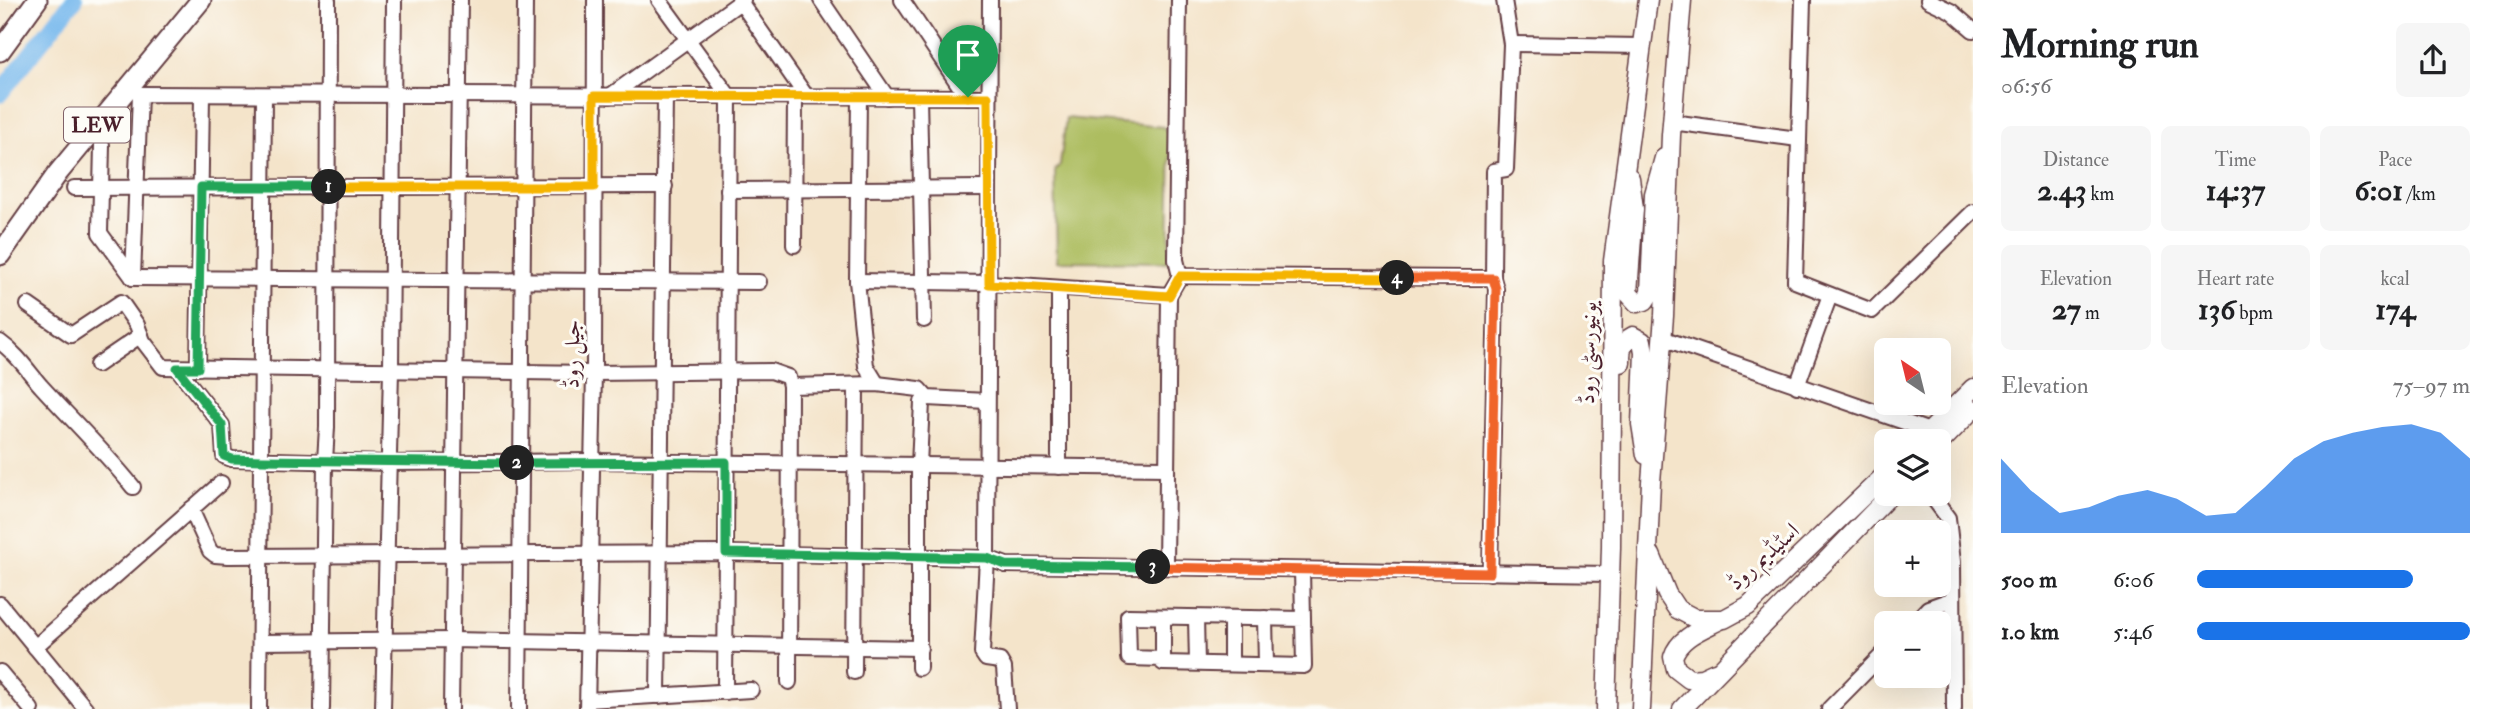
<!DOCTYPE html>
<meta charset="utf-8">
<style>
body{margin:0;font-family:"IM FELL Double Pica",Amiri,serif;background:#f6f6f6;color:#202124;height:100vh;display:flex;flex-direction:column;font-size:26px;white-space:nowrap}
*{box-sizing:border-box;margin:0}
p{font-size:23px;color:#757577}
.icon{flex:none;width:38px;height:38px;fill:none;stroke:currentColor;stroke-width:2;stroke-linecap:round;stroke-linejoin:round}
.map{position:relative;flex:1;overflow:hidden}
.drawer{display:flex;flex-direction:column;background:#fff;width:525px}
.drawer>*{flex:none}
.needle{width:46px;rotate:325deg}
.controls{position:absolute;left:1874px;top:338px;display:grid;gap:14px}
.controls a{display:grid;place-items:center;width:77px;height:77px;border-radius:10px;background:#fff;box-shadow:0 7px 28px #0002;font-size:35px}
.pin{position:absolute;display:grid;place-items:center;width:60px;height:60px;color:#fff;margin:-72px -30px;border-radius:50% 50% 50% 0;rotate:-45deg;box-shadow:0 0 7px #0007}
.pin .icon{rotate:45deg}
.km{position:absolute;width:35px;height:35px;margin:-18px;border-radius:50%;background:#222;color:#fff;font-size:19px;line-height:35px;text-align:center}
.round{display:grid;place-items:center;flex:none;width:74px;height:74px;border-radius:10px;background:#f6f6f6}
.head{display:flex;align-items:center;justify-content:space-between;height:119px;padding:0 28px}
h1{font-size:38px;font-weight:700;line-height:52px}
.figures{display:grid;grid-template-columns:repeat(3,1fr);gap:10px;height:119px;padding:7px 28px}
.figures div{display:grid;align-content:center;border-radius:10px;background:#f6f6f6;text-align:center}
.figures b{font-size:30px;font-weight:700}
.figures small{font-size:19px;font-weight:400}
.figures p{font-size:19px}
.chart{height:196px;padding:14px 28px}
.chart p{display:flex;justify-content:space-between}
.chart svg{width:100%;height:126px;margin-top:7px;fill:#1a73e8;opacity:.7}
ul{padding:0 28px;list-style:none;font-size:23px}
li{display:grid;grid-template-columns:112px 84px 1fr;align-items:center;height:52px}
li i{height:18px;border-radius:9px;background:#1a73e8}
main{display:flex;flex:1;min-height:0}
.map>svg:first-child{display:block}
.green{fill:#adbd60;stroke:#7c6e46;stroke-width:2}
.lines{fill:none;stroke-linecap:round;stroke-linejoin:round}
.river{stroke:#78b9ed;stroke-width:18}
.minor-casing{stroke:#643d43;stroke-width:18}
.major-casing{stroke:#643d43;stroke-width:21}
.highway-casing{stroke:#643d43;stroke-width:23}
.minor{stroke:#fff;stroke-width:14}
.major{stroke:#fff;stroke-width:18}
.highway{stroke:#fff;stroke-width:19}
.split-1-casing{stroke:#fff;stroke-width:14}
.split-2-casing{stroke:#fff;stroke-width:14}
.split-3-casing{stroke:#fff;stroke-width:14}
.split-4-casing{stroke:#fff;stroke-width:14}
.split-5-casing{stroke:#fff;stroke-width:14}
.split-1{stroke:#f5b400;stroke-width:9}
.split-2{stroke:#22a559;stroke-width:9}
.split-3{stroke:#22a559;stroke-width:9}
.split-4{stroke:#f0652b;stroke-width:9}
.split-5{stroke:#f5b400;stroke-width:9}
.labels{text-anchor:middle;stroke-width:6;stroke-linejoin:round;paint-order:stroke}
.shield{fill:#fdfcf7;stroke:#806168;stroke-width:2}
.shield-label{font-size:21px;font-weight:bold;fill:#4a1f2b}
.street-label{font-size:23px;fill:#4a1f2b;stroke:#fdfcf7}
</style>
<main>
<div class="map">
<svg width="1973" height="709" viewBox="0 0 1973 709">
<rect width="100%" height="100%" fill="#fdfcf7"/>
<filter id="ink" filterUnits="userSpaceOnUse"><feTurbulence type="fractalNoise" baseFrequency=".0143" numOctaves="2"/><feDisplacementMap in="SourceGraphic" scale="14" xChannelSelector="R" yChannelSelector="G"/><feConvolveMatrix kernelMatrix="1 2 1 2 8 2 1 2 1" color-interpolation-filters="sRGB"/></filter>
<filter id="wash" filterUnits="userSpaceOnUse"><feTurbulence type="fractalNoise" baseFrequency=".00686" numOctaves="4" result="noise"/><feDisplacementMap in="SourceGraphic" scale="28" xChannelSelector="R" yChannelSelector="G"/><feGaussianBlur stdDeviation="1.57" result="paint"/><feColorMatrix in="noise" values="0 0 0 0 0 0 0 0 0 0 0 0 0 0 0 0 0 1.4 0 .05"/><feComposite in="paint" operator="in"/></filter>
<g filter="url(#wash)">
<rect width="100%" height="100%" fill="#f4e4ca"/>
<path class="green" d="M1066,118L1163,127L1171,134L1169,262L1057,261L1055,170L1060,165Z"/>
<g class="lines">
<path class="river" d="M0,93L74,0"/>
</g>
</g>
<g filter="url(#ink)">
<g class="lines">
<g class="minor-casing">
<g id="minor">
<path d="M659,0L729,96L725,692"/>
<path d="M739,0L806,96"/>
<path d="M821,0L887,97"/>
<path d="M902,0L967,97"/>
<path d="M990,0L987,558L982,653L986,659L1000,661L1004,668L1007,709"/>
<path d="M1179,0L1176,260L1180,276L1472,278H1493L1494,171L1506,169L1511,44L1504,0"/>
<path d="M1803,0L1795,281L1872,311L1973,212"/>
<path d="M1928,0L1951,11L1973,30"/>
<path d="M1511,44L1641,46"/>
<path d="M610,96L743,0"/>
<path d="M859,97L857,281L866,366L877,384"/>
<path d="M919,97L924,320"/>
<path d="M1672,122L1798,139"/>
<path d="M102,145L100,233L133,278"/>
<path d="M74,188L665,186"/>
<path d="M728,190L988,188"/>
<path d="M794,245L795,96"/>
<path d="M133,278L140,94L988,97"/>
<path d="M133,278L759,282"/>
<path d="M857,281L989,283L1169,295"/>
<path d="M1059,289V467"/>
<path d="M28,305L71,335L121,302L137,325L143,341L163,367L594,373L771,371L788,377L790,386L877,384L919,389L927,398L987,401"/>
<path d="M1662,338L1930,431"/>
<path d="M0,342C17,354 28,371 41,386C72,420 104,451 133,487"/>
<path d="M97,365L141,335"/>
<path d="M177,368L222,425L224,456L232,459L388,463L591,461L1166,468"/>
<path d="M198,368L202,95"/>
<path d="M1797,386L1830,295"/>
<path d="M1930,494L1948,518L1953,562L1954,709"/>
<path d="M191,509L210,551L215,555L228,556L726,553L987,558L1006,565L1609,574"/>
<path d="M1166,567L1169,295L1180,276"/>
<path d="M1302,570L1304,666L1163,663V659L1129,658L1128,616L1303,619"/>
<path d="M1490,573L1496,289L1493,278"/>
<path d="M0,604L86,709"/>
<path d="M1163,618V659"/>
<path d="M1196,618L1197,663"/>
<path d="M1265,618L1266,665"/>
<path d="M1914,623L1928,608L1953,599"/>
<path d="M260,642L452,640L920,648"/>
<path d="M35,647L221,483"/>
<path d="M1231,664V618"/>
<path d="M919,668V465L922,402L927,398"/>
<path d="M0,672L31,709"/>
<path d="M854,672L856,385"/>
<path d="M789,682L790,386"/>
<path d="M658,696L665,96"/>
<path d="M588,700L751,690"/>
<path d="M259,709L264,95"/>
<path d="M322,709L325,461L327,427L328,0"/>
<path d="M383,709L391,370L394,0"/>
<path d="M451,709L460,0"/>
<path d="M519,709L525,0"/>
<path d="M587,709L594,373L595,0"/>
<path d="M1829,709L1886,651"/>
</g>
</g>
<g class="major-casing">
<g id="major">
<path d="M1630,178L1634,209L1628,293L1637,303L1645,301L1650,293L1654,194L1664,158"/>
<path d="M1621,363C1621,350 1621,342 1633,336L1642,341L1644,352L1641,424L1646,455"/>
<path d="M1920,441L1973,388"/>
<path d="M1939,444L1973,409"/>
<path d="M1651,555L1667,594L1677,609L1696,619H1724L1748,606L1886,474"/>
<path d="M1715,672L1702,678L1689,679L1676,669L1673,657C1679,637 1703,629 1720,620"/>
<path d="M1606,709L1611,547L1613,261L1648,0"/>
<path d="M1641,709L1651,482L1664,316L1671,135L1682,0"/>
<path d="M1682,709L1891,494"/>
</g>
</g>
<g class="highway-casing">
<g id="highway">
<path d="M0,51L37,0"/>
<path d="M0,255L58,173L201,0"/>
</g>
</g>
<use href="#minor" class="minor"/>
<use href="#major" class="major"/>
<use href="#highway" class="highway"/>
</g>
</g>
<g class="lines" filter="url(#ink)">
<g class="split-1-casing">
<path id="split-1" d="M329,187H594V96L968,97"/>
</g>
<g class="split-2-casing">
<path id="split-2" d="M329,187H201L198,368H177L222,425L224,456L232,459L262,460L517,463"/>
</g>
<g class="split-3-casing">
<path id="split-3" d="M517,463L726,462V553L987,558L1006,565L1153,567"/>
</g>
<g class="split-4-casing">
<path id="split-4" d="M1153,567L1490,573L1496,289L1493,278H1397"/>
</g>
<g class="split-5-casing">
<path id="split-5" d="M968,97H988L989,284L1169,296L1180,276L1397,278"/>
</g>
<use href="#split-1" class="split-1"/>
<use href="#split-2" class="split-2"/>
<use href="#split-3" class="split-3"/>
<use href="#split-4" class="split-4"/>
<use href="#split-5" class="split-5"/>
</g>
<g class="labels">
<rect class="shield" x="64" y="107.5" width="66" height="35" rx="5"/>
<g class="shield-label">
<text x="97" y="132">LEW</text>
</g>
<g class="street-label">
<text transform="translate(1587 353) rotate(-89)" y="8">یونیورسٹی روڈ</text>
<text transform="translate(571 354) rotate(-89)" y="8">جیل روڈ</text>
<text transform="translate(1763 556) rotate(-42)" y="8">اسٹیڈیم روڈ</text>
</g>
</g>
</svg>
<div class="controls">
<a><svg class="needle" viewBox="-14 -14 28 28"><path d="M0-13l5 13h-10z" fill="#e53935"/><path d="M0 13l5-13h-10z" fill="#757577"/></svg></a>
<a><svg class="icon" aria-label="layers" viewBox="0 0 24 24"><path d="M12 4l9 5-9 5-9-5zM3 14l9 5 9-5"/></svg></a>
<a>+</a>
<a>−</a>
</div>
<div class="pin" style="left:968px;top:97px;background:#1e9e55"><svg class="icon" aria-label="arrive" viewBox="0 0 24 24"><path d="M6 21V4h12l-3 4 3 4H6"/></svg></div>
<b class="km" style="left:329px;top:187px">1</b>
<b class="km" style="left:517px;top:463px">2</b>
<b class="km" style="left:1153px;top:567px">3</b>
<b class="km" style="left:1397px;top:278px">4</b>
</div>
<section class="drawer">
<div class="head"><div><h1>Morning run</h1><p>06:56</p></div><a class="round"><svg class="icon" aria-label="share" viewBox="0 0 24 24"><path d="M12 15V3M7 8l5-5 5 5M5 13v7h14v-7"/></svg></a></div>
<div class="figures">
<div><p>Distance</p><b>2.43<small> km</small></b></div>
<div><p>Time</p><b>14:37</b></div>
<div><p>Pace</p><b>6:01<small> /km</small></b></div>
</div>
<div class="figures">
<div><p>Elevation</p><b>27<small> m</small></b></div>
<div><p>Heart rate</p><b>136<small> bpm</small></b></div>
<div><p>kcal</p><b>174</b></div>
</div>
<div class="chart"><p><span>Elevation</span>75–97 m</p>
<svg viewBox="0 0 160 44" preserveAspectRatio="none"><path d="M0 44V18L10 29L20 37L30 35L40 31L50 29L60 32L70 38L80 37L90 28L100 18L110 12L120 9L130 7L140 6L150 9L160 18V44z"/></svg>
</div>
<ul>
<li><b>500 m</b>6:06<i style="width:79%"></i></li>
<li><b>1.0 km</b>5:46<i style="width:100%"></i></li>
</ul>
</section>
</main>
